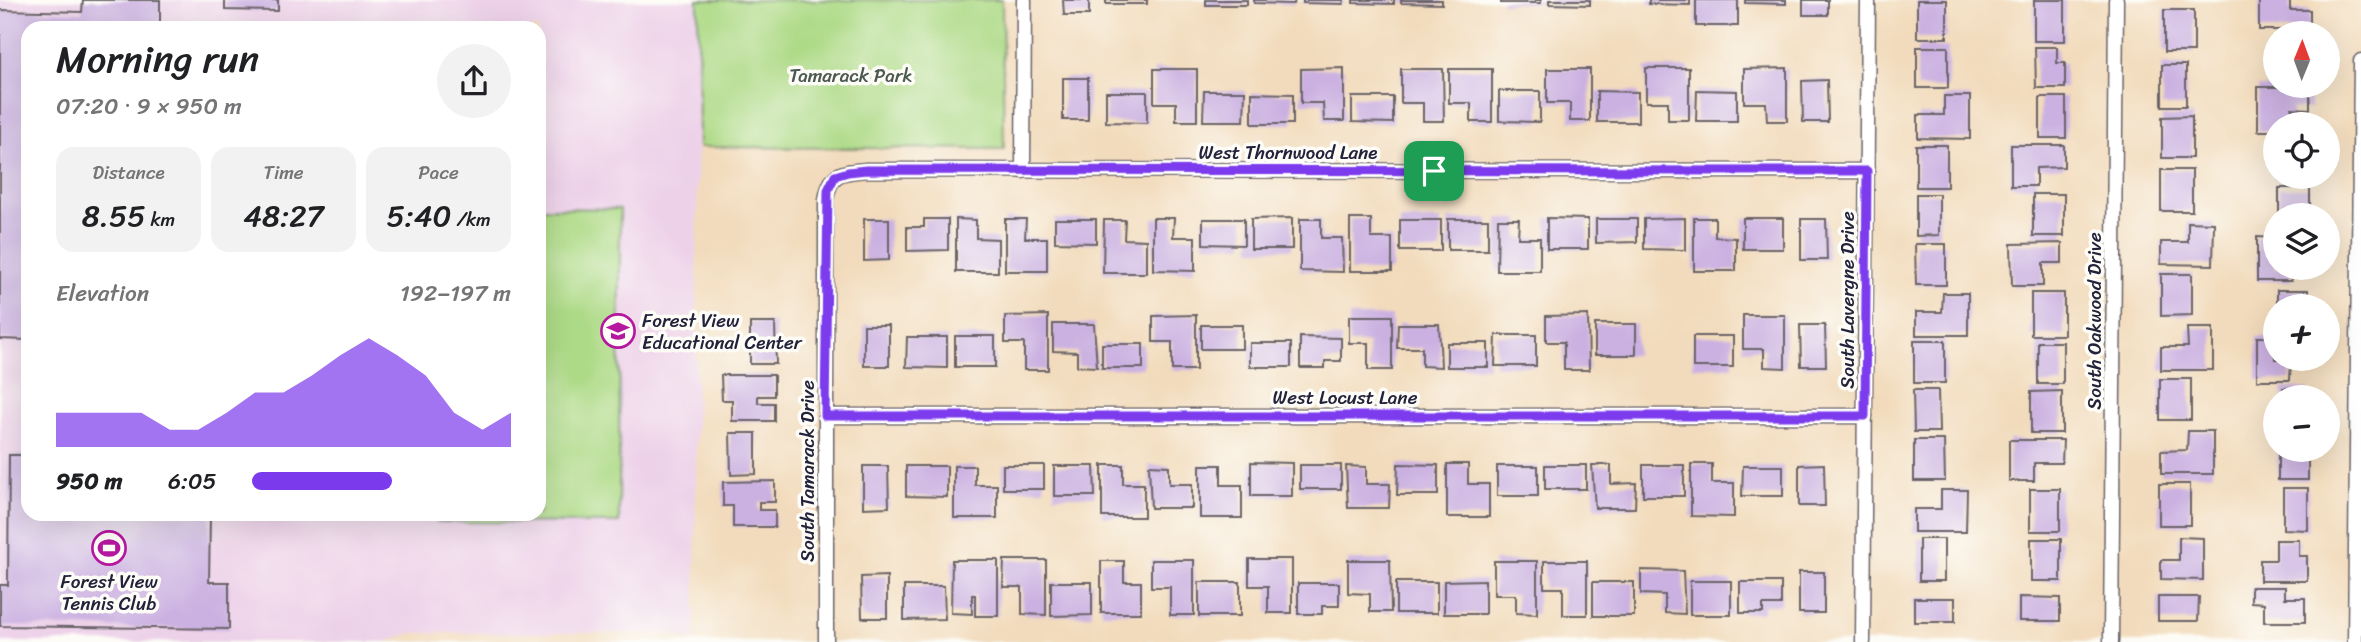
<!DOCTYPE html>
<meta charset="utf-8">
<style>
body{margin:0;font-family:Sriracha,sans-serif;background:#f2f2f2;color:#202124;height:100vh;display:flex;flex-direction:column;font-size:26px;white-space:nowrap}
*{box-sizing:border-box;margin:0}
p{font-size:23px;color:#757577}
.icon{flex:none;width:38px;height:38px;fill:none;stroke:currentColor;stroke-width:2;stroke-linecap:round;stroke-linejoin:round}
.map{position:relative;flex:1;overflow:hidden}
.panel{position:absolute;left:21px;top:21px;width:525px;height:500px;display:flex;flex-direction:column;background:#fff;border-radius:21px;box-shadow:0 7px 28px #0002}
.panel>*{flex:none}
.needle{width:46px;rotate:1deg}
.tools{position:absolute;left:2263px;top:21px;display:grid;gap:14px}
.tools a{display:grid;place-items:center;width:77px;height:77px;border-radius:50%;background:#fff;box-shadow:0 7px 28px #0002;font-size:35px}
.pin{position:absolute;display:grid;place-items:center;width:60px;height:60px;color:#fff;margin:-30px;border-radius:14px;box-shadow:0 4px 10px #0006}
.round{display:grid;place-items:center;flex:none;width:74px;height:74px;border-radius:37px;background:#f2f2f2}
.overview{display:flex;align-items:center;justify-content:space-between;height:119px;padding:0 35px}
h1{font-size:38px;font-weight:600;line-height:52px}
.stats{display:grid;grid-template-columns:repeat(3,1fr);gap:10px;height:119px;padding:7px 35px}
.stats div{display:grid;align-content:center;border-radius:18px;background:#f2f2f2;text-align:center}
.stats b{font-size:30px;font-weight:600}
.stats small{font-size:19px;font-weight:400}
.stats p{font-size:19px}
.chart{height:196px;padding:14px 35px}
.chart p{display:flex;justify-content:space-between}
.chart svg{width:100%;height:126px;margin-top:7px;fill:#7c3aed;opacity:.7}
ul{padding:0 35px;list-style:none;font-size:23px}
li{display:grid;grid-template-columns:112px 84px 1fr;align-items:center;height:52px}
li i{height:18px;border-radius:9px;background:#7c3aed}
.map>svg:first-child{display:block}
.built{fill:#edd1e9;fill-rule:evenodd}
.green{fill:#adda86;stroke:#687e60;stroke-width:2}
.building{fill:#cbb1e1}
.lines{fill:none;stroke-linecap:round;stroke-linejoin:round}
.street-casing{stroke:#6b6368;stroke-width:17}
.street{stroke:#fff;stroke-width:14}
.route-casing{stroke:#fff;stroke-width:14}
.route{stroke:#7c3aed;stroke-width:9}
.labels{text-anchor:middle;stroke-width:7;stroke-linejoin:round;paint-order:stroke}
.park-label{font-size:19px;fill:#4c5952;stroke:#fdfcf7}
.street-label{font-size:19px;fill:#22223b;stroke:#fdfcf7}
.poi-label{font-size:19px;fill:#22223b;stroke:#fdfcf7;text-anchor:start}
</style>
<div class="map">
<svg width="2361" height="642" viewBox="0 0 2361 642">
<rect width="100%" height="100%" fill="#fdfcf7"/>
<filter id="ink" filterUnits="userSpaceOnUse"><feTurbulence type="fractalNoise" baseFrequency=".0143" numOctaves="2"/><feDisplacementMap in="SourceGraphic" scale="14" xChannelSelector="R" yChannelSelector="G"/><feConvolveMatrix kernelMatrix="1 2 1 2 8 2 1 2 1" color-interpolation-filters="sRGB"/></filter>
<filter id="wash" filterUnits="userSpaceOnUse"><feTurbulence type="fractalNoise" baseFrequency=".00686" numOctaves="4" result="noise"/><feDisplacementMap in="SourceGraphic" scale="28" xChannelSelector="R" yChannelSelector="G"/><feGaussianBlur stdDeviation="1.57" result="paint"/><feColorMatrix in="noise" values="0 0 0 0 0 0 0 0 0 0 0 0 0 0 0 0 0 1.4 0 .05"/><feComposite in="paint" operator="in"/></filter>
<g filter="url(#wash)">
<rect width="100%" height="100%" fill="#f2dbbc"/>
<path class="built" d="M0,0H698L695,640L666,633H410L386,642H0ZM28,28H539V514H28Z"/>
<g class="green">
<path d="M698,0H1002L1004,149L699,147Z"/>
<path d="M539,208L620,209L619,523L437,522V515L539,514Z"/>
</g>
<g id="blocks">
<g class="building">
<path d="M83,0H160V28H28V340L0,339V10L82,12Z"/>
<path d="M225,0H278V11L225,10Z"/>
<path d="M1063,0H1089V15H1064Z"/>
<rect x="1106" y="0" width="41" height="4"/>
<rect x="1206" y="0" width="41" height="5"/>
<path d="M1254,0H1295L1294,4L1254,3Z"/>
<path d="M1303,0H1344L1343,4L1303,3Z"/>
<path d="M1353,0H1394V4L1353,3Z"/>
<path d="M1401,0H1442V4L1401,3Z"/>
<rect x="1501" y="0" width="40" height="3"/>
<path d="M1549,0H1590V5L1549,4Z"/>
<path d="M1649,0H1690V5L1649,4Z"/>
<rect x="1696" y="0" width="42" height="26"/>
<path d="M1745,0H1786V4L1745,3Z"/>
<rect x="1803" y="0" width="25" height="15"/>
<rect x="1917" y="0" width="30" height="38"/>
<rect x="2034" y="0" width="31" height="41"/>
<path d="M2259,0H2290V10H2310V30H2259Z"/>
<rect x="2164" y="10" width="30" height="42"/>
<rect x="1917" y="47" width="31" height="41"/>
<path d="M2035,47H2057V63H2065V88H2036Z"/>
<rect x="2162" y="65" width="24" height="41"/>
<path d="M1344,68V121H1324L1323,103H1301V69Z"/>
<path d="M1646,68H1689V120H1668V102H1646Z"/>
<path d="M1787,68V121H1767L1766,103H1744V69Z"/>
<path d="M1154,69H1197V121H1176V103H1154Z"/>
<path d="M1401,69H1443L1444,121H1423V103H1401Z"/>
<path d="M1449,69H1492V122H1471V103H1449Z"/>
<path d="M1547,69H1590V121H1570V103H1547Z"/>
<rect x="1063" y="78" width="25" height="42"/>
<path d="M1827,80L1828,122H1803L1802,81Z"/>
<path d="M2258,87H2310V109L2292,108V124H2275V131H2258Z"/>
<path d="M1697,90L1737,91V121H1696Z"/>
<path d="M1204,91H1245L1244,121H1203Z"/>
<path d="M1499,91H1540V122L1499,121Z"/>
<path d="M1597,91L1638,92V122H1597Z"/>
<path d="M1106,92H1147V123L1106,122Z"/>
<path d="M1252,93L1293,94V124H1252Z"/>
<path d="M1944,96H1970V139L1918,138V115H1944Z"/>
<path d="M1352,97H1393V123L1352,122Z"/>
<rect x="2040" y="97" width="26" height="41"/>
<path d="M2192,116V158H2162V117Z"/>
<rect x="1916" y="145" width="31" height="42"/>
<path d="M2011,145H2064V167L2036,168V186H2011Z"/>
<rect x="2161" y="170" width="31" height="41"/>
<rect x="2280" y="177" width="31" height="3"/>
<rect x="2279" y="188" width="31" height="27"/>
<path d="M1916,194H1939V235L1916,236Z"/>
<rect x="2033" y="194" width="31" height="42"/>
<path d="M1153,218H1174L1173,237H1195V271L1153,270Z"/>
<path d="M1292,218V249H1251V219Z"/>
<path d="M1547,218L1588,219V249H1547Z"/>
<path d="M1685,218V250L1644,249V219Z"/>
<path d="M1694,218H1715V237L1736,238V271H1694Z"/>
<rect x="1743" y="218" width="40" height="31"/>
<path d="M864,219H889V260L864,261Z"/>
<path d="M924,219H948V250L907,251V227H924Z"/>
<path d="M956,219L976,220V238L998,239V272H956Z"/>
<path d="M1005,219H1026L1025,238H1047V271H1005Z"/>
<path d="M1055,219H1096V243L1055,242Z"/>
<path d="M1203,219H1244V245L1203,244Z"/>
<path d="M1300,219H1321V238H1342L1343,272L1300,271Z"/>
<path d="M1350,219H1371V238H1392V271H1350Z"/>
<rect x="1448" y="219" width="40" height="31"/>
<path d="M1498,219H1519L1518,238H1540V271H1497Z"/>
<path d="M1596,219H1637V242L1596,243Z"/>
<path d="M1801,219H1826L1827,260H1801Z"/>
<path d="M1104,220H1125L1124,239L1146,240V273H1103Z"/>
<rect x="1400" y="220" width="41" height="31"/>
<path d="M2188,222L2214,223L2213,265L2161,264V242H2188Z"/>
<path d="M2257,237L2275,238V268H2291V281H2257Z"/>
<path d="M2062,243V263H2043V286H2012L2011,244Z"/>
<path d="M1915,244H1946V285H1916Z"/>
<path d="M2161,274H2192V315L2161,316Z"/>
<rect x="2277" y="290" width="31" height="16"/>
<path d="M1943,293H1968V335H1916V312H1942Z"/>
<rect x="2031" y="293" width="33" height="42"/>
<path d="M1048,315V370H1024V343H1005V316Z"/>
<path d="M1196,315V370H1172V342H1153V316Z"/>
<path d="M1588,315L1589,370H1564V342H1546V316Z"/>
<path d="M1743,315H1785V368L1764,367V349H1743Z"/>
<path d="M1349,316H1392V370H1368V343H1349Z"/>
<path d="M750,323H775L776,364H750Z"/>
<path d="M1053,324H1094L1097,367L1077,366V352L1053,351Z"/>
<path d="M1398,324H1439L1441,367L1422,366V348H1397Z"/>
<rect x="1595" y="324" width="41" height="31"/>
<rect x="864" y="325" width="25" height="41"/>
<rect x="1201" y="325" width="41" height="24"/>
<path d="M1800,325H1825L1826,366H1801Z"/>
<path d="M2187,328H2213V370H2161V347H2188Z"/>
<path d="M1496,335H1536V366H1495Z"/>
<rect x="955" y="336" width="40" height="31"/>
<rect x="1693" y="336" width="40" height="31"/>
<path d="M907,337H947V368L906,367Z"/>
<path d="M1300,337L1341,338V361H1325V368H1300Z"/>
<path d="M2257,337H2275V359H2291L2290,380H2257Z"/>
<rect x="1914" y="341" width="31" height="42"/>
<rect x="2038" y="342" width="25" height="42"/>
<rect x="1250" y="343" width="41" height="24"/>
<rect x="1447" y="343" width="41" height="24"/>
<rect x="1102" y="344" width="41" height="24"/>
<path d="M721,375H774V396H758V403H774V421H732V400H722Z"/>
<rect x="2160" y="379" width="31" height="41"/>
<path d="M2283,388L2308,389V397H2283Z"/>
<path d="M1913,390H1938L1939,432H1914Z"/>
<path d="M2062,391V433H2031V392Z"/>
<path d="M2188,431H2213V474H2161V451L2187,450Z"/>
<path d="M730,433H756V474L731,475Z"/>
<path d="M1914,440H1944L1945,481H1914Z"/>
<path d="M2009,440H2063L2062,463H2034V481H2009Z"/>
<rect x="2278" y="450" width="30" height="30"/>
<path d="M9,455H28V514H210L209,582H229V629L0,626V585H8Z"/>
<path d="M1251,462L1292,463V496H1251Z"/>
<path d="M1398,464L1438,465V495H1397Z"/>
<path d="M1447,464H1468V484H1489V517H1447Z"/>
<path d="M1691,464H1712V483H1734V517L1691,516Z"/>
<path d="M1824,464L1825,506H1799V465Z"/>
<rect x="1003" y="465" width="41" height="24"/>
<path d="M1102,465H1123V484H1144V517H1102Z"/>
<path d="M1149,465L1169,466V484H1192V508H1151Z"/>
<path d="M1200,465H1221V485H1242V518H1200Z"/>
<rect x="1300" y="465" width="41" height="24"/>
<rect x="1545" y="465" width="41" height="24"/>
<path d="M1592,465H1611V484L1636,483L1635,508H1595Z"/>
<rect x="1643" y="465" width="41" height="31"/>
<path d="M863,466H888L889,507L863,508Z"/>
<path d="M906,466H947V497L906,496Z"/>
<path d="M954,466H975V485H997V518H954Z"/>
<path d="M1054,466H1094L1095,496H1054Z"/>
<path d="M1346,466L1366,467V484H1390L1389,508H1348Z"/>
<rect x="1497" y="466" width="41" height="30"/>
<path d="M1743,466H1783V496H1742Z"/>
<path d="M775,481V502H759V510H775V527H733V506H723V482Z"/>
<rect x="2159" y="484" width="31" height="41"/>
<path d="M2283,488H2308V530L2283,529Z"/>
<rect x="2030" y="489" width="30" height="42"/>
<path d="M1941,490H1967L1966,532H1914V509H1941Z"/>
<path d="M2179,537L2203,538V580L2161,579V560H2179Z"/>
<rect x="1919" y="539" width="25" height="42"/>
<rect x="2031" y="539" width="30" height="42"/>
<path d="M2276,540H2299V556H2307V581H2260V560H2276Z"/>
<path d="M1249,559H1292V613H1268V586H1249Z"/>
<path d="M952,560H998V616H975V595H972V614L951,613Z"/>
<path d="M1004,560H1046V615L1022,614V587H1003Z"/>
<path d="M1151,560H1194V615H1170V587H1151Z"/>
<path d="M1348,560H1390L1391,612H1370V594L1348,593Z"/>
<path d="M1101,561H1124V582H1141V613H1101Z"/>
<path d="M1494,561H1537V614L1516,613V595H1494Z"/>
<path d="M1544,561H1587V615H1563V588H1544Z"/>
<path d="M1641,570L1683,571L1685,614L1665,613V595L1641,594Z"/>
<rect x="1799" y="572" width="25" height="41"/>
<path d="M887,576V618H862L861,577Z"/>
<path d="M1485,580V614H1444V581Z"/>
<rect x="1690" y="581" width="41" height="34"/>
<path d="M1051,582H1092V615L1051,616Z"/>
<rect x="1199" y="582" width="41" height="34"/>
<rect x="1396" y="582" width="41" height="31"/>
<rect x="1593" y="582" width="41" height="34"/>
<path d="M1740,582H1781V605H1763V613H1740Z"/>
<path d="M1298,583H1339V606H1322V614H1298Z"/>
<path d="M904,586H944L945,619L904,620Z"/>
<path d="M2251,587H2285V598H2305V622H2264V603L2251,602Z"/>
<path d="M2019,597L2060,598V621H2019Z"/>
<path d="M2158,597H2199L2198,621H2158Z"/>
<rect x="1914" y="598" width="41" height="24"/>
</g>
</g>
</g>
<g filter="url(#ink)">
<use href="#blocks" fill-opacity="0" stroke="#6b6368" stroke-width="2"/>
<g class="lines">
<g class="street-casing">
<g id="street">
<path d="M1023,171L1024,0"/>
<path d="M825,416H1865"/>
<path d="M826,642V200C830,172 841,172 866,170L1867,171"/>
<path d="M1863,642L1868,0"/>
<path d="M2111,642L2116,0"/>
<path d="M2355,642L2361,61"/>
</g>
</g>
<use href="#street" class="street"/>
</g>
</g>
<g class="lines" filter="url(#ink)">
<g class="route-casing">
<path id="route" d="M866,170L1867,171L1865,416H825L828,190L835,176L848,172Z"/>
</g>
<use href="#route" class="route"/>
</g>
<defs>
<g id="school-ring" transform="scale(1.75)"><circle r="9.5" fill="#fdfcf7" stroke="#b5179e" stroke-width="1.5"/><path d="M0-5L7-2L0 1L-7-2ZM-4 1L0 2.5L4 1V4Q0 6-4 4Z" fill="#b5179e"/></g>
<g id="stadium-ring" transform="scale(1.75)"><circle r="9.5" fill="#fdfcf7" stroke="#b5179e" stroke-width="1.5"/><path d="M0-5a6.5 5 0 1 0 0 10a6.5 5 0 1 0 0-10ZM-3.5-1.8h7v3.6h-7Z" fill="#b5179e"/></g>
</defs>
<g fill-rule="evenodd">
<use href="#school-ring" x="618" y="331"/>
<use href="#stadium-ring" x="109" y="548"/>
</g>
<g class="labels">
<g class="park-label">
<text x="851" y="82">Tamarack Park</text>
</g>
<g class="street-label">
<text x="1288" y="159">West Thornwood Lane</text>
<text transform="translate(1847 300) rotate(-90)" y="7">South Lavergne Drive</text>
<text transform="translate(2094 321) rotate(-90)" y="7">South Oakwood Drive</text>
<text x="1345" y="404">West Locust Lane</text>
<text transform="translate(807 471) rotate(-90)" y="7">South Tamarack Drive</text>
</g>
<g class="poi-label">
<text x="642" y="327">Forest View<tspan x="642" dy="22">Educational Center</tspan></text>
<text x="109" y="588" text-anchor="middle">Forest View<tspan x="109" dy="22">Tennis Club</tspan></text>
</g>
</g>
</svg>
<div class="tools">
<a><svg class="needle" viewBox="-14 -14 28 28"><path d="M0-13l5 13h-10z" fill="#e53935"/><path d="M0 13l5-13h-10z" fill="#757577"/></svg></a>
<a><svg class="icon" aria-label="locate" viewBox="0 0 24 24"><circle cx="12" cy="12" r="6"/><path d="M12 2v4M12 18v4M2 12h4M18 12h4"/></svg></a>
<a><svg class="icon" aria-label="layers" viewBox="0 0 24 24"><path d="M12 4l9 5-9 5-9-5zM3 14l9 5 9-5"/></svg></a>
<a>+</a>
<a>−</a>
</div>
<div class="pin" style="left:1434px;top:171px;background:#1e9e55"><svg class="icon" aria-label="arrive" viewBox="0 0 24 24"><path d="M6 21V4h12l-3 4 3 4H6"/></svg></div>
<section class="panel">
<div class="overview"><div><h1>Morning run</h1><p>07:20 · 9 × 950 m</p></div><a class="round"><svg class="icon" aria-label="share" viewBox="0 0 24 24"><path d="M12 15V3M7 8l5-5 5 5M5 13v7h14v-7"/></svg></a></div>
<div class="stats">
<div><p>Distance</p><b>8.55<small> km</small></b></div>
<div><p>Time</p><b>48:27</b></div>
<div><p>Pace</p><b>5:40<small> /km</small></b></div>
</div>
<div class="chart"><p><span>Elevation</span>192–197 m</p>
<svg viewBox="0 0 160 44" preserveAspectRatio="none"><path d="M0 44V32L10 32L20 32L30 32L40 38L50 38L60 32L70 25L80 25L90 19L100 12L110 6L120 12L130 19L140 32L150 38L160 32V44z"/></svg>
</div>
<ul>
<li><b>950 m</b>6:05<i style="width:54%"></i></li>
</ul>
</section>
</div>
